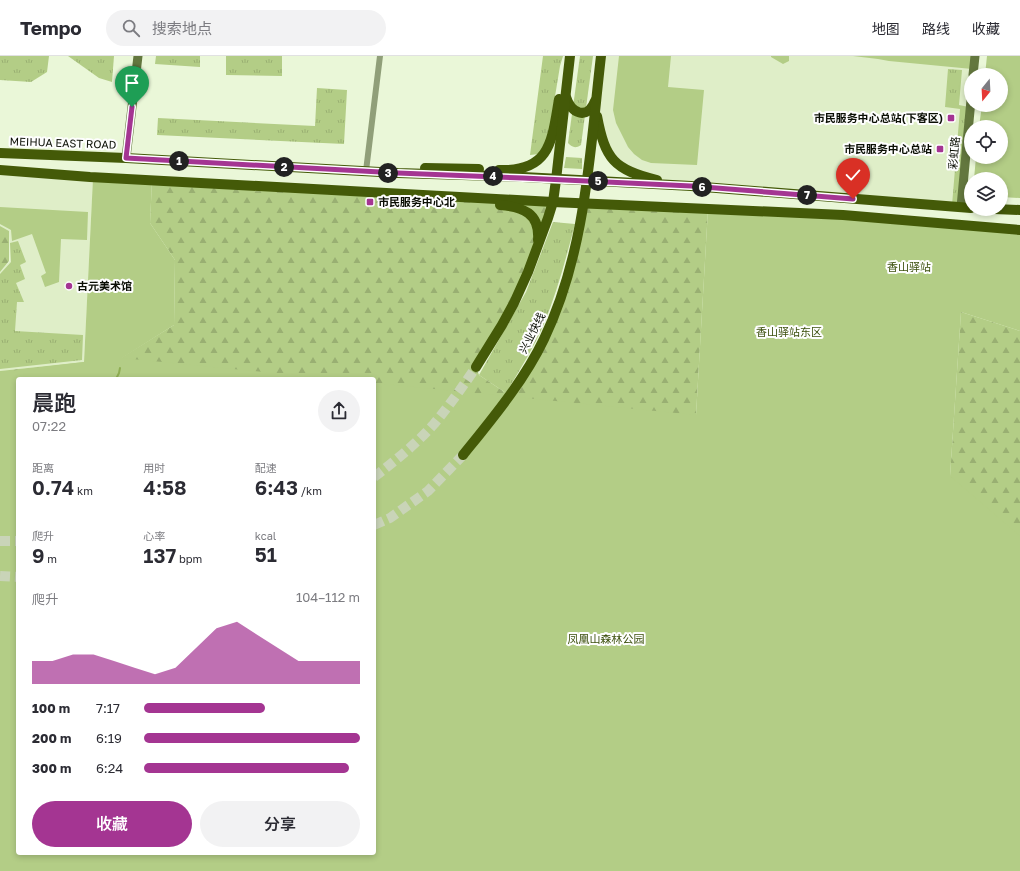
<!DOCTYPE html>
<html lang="zh">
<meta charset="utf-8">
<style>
body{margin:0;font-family:"Golos Text","Noto Sans SC",sans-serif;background:#f2f2f3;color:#2b2b33;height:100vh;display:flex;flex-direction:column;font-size:15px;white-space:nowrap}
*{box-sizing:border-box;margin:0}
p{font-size:13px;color:#7c7c81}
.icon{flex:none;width:22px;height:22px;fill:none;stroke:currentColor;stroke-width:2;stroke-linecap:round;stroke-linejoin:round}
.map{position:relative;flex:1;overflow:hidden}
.sheet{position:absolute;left:16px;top:321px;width:360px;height:478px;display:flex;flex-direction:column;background:#fff;border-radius:4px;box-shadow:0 2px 6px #0003}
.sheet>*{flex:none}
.needle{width:26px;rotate:198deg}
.controls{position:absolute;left:964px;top:12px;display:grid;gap:8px}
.controls a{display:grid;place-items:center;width:44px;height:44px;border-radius:50%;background:#fff;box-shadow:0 2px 6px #0003;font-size:20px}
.pin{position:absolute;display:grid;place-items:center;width:34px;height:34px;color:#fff;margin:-41px -17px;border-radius:50% 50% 50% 0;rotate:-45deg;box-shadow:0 0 4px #0007}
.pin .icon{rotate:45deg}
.km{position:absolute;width:20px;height:20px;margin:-10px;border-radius:50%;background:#222;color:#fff;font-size:11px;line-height:20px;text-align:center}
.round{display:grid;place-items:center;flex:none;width:42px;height:42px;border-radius:21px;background:#f2f2f3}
.headline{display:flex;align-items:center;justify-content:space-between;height:68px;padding:0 16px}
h1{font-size:22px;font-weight:600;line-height:30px}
.stats{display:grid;grid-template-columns:repeat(3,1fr);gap:6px;height:68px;padding:4px 16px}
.stats div{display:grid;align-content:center}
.stats b{font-size:20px;font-weight:600}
.stats small{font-size:11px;font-weight:400}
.stats p{font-size:11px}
.chart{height:112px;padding:8px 16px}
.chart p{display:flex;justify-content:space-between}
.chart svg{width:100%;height:72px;margin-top:4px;fill:#a43592;opacity:.7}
.button{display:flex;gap:8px;margin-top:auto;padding:8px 16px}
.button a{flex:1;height:46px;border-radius:24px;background:#a43592;color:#fff;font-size:16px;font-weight:600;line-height:46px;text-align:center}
.button a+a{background:#f2f2f3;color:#2b2b33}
ul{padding:0 16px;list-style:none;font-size:13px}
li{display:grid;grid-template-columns:64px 48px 1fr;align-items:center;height:30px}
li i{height:10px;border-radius:5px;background:#a43592}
header{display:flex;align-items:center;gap:24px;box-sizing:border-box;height:56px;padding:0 20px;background:#fff;border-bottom:1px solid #e1e1e2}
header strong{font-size:19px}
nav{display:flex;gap:22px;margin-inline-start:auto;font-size:14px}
.search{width:280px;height:36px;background:#f2f2f3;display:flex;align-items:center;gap:10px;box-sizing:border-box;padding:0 14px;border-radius:22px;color:#7c7c81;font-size:15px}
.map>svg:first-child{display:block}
.built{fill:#dfeec8}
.grass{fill:url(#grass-tufts)}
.forest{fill:url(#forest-firs);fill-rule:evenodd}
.green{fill:#b3cd86}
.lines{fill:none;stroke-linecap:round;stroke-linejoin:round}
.stream{stroke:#8ead52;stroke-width:2}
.primary-tunnel{stroke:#c9d4b8;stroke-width:10;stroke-dasharray:10 5;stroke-linecap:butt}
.street{stroke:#909f79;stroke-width:6}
.secondary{stroke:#63773e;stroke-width:9}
.primary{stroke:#445a08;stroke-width:10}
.route-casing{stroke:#fff;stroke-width:8}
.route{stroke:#a43592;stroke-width:5}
.poi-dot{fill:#a43592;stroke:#fefefe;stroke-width:1.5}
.labels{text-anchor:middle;stroke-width:4;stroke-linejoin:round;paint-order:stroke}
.poi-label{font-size:11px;font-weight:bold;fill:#0b0f05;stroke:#fefefe;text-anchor:end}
.street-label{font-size:11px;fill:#0b0f05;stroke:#fefefe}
.park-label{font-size:11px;fill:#3b4f0c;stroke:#fefefe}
</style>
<header>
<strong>Tempo</strong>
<div class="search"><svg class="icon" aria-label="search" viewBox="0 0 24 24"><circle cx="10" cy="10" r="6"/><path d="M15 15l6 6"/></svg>搜索地点</div>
<nav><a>地图</a><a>路线</a><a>收藏</a></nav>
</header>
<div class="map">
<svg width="1020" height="815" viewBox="0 0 1020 815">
<defs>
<pattern id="grass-tufts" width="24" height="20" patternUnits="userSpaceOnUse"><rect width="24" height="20" fill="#b3cd86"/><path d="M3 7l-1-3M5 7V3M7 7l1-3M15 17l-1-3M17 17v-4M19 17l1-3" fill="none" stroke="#99af72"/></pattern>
<pattern id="forest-firs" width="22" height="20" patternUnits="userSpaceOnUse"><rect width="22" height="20" fill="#b3cd86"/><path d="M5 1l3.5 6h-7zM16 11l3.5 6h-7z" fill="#99af72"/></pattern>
</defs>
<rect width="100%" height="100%" fill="#eaf7d8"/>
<g class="built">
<path d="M601,0H975L971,19V44L961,151L656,123L613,104L595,51Z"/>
<path d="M0,114L93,122L84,306L0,315V216L10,205L9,175L0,170Z"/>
</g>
<g class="grass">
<path d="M0,0H49L47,16L31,26L0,24Z"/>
<path d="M68,0H114L112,26L99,22Z"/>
<path d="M156,0H200V11L155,8Z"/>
<path d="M226,0H282V20L226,19Z"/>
<path d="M543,0H563L560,10L548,83L539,98L530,99Z"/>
<path d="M580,0H593L581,89C575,93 572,91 568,87Z"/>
<path d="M948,13L962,14L959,49L969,51L960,150L952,149L960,53L945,51Z"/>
<path d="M317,32L347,34L344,88L157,79L158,62L315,70Z"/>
<path d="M566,101L582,102V113L564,112Z"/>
<path d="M553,166L575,168C566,202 557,237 543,270C533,293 519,315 506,337L479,319L526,236Z"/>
<path d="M18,185L26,206L20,209L25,223L16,227L24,246H17L15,275L83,279L82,304L0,313V218L11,206L10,187Z"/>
</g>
<g class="forest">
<path d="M152,125L553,146L528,216L476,311L479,319L506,337L544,285L584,147L708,153L696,359L950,420L961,256L1020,275V815H0V315L121,302L174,269L175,204L150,167ZM18,323H374V797H18Z"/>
<path d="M0,170L9,175V205L0,216Z"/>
</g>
<g class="green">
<path d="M619,0H671L668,31L704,34L697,109L651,107L642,104L634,98L628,91L616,67L613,54Z"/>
<path d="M771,0H789V5L783,8L771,1Z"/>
<path d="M853,0H973L972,13L889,5L878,3Z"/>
<path d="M987,0H1020V142L1001,141V123H974L976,101H1001V71H979L982,49H1001V19H985Z"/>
<path d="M93,122L152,125L150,167L175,204L174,269L122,302L335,323H18V797H374V327L696,359L708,153L1020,174V275L961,256L950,420L1020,480V815H0V316L84,306Z"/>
<path d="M0,151L88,156L87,184L61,183L59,226L45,231L41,220L46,217L32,178L12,185L11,174L0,168Z"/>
</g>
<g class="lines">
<path class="stream" d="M116,323L119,317L120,312"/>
<g class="primary-tunnel">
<path d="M374,421C395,405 416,388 434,368C449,350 463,330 476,311"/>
<path d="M374,469L390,462L428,435L463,399"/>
<path d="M0,485H18"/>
<path d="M0,520L18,521"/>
</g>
<path class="street" d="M366,115L380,0"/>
<g class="secondary">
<path d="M973,19L975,0"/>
<path d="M126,102L138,0"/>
<path d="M961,151L971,44"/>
</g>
<g class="primary">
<path d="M566,41C571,57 587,65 595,45"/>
<path d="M597,60C605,103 614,114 657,124"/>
<path d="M0,97L126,102L398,117L523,121L691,130L971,152"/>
<path d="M425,112L479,113"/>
<path d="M0,114L90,121L553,146L843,159L1020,174"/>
<path d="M499,114C551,116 552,84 559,43"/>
<path d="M500,149C523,151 540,157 538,184"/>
<path d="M994,153L1020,154"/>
<path d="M476,311L502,269L514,247L528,216L548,162L553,146L556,124L570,0"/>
<path d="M463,399C492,363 524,325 544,283C586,196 590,94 601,0"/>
</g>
</g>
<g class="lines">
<g class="route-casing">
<path id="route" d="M132,51L126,102L398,117L523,122L691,130L853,143"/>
</g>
<use href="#route" class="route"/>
</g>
<g class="poi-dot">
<rect x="947" y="58" width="8" height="8" rx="2"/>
<rect x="936" y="89" width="8" height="8" rx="2"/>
<rect x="366" y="142" width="8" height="8" rx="2"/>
<circle cx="69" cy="230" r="4"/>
</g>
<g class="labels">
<g class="poi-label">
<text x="943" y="66">市民服务中心总站(下客区)</text>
<text x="932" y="97">市民服务中心总站</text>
<text x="378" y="150" text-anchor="start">市民服务中心北</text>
<text x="77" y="234" text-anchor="start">古元美术馆</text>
</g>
<g class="street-label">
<text transform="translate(63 87) rotate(2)" y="4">MEIHUA EAST ROAD</text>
<text transform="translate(954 97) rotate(-85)" y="4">彩虹路</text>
<text transform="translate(532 277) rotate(-63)" y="4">兴业快线</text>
</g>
<g class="park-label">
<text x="909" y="215">香山驿站</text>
<text x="789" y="280">香山驿站东区</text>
<text x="606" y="587">凤凰山森林公园</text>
</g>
</g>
</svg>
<div class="controls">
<a><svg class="needle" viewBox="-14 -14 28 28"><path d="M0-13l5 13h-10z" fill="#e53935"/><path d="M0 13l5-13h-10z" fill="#7c7c81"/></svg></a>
<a><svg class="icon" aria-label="locate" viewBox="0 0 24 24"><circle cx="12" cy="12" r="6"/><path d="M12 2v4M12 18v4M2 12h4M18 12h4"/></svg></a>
<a><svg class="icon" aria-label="layers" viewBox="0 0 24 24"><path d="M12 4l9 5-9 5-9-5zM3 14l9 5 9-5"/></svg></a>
</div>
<div class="pin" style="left:132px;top:51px;background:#1e9e55"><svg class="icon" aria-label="arrive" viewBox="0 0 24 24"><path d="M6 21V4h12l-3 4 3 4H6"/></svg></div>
<div class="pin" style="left:853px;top:143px;background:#d93025"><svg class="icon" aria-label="check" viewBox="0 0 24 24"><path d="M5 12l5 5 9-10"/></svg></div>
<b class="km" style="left:179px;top:105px">1</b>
<b class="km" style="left:284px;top:111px">2</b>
<b class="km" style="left:388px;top:117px">3</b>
<b class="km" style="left:493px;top:120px">4</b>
<b class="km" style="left:598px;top:125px">5</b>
<b class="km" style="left:702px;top:131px">6</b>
<b class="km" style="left:807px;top:139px">7</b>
<section class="sheet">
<div class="headline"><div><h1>晨跑</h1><p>07:22</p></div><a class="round"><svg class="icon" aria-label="share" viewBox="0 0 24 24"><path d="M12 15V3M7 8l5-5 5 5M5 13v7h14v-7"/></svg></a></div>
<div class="stats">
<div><p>距离</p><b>0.74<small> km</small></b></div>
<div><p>用时</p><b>4:58</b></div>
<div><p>配速</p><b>6:43<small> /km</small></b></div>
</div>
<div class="stats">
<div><p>爬升</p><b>9<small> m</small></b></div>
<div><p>心率</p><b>137<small> bpm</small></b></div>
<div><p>kcal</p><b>51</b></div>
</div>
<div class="chart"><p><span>爬升</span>104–112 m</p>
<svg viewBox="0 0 160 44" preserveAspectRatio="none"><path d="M0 44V30L10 30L20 26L30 26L40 30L50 34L60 38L70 34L80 22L90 10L100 6L110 14L120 22L130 30L140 30L150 30L160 30V44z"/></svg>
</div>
<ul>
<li><b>100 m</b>7:17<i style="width:56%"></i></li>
<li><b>200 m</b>6:19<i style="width:100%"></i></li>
<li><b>300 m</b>6:24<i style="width:95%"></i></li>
</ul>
<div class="button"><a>收藏</a><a>分享</a></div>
</section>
</div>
